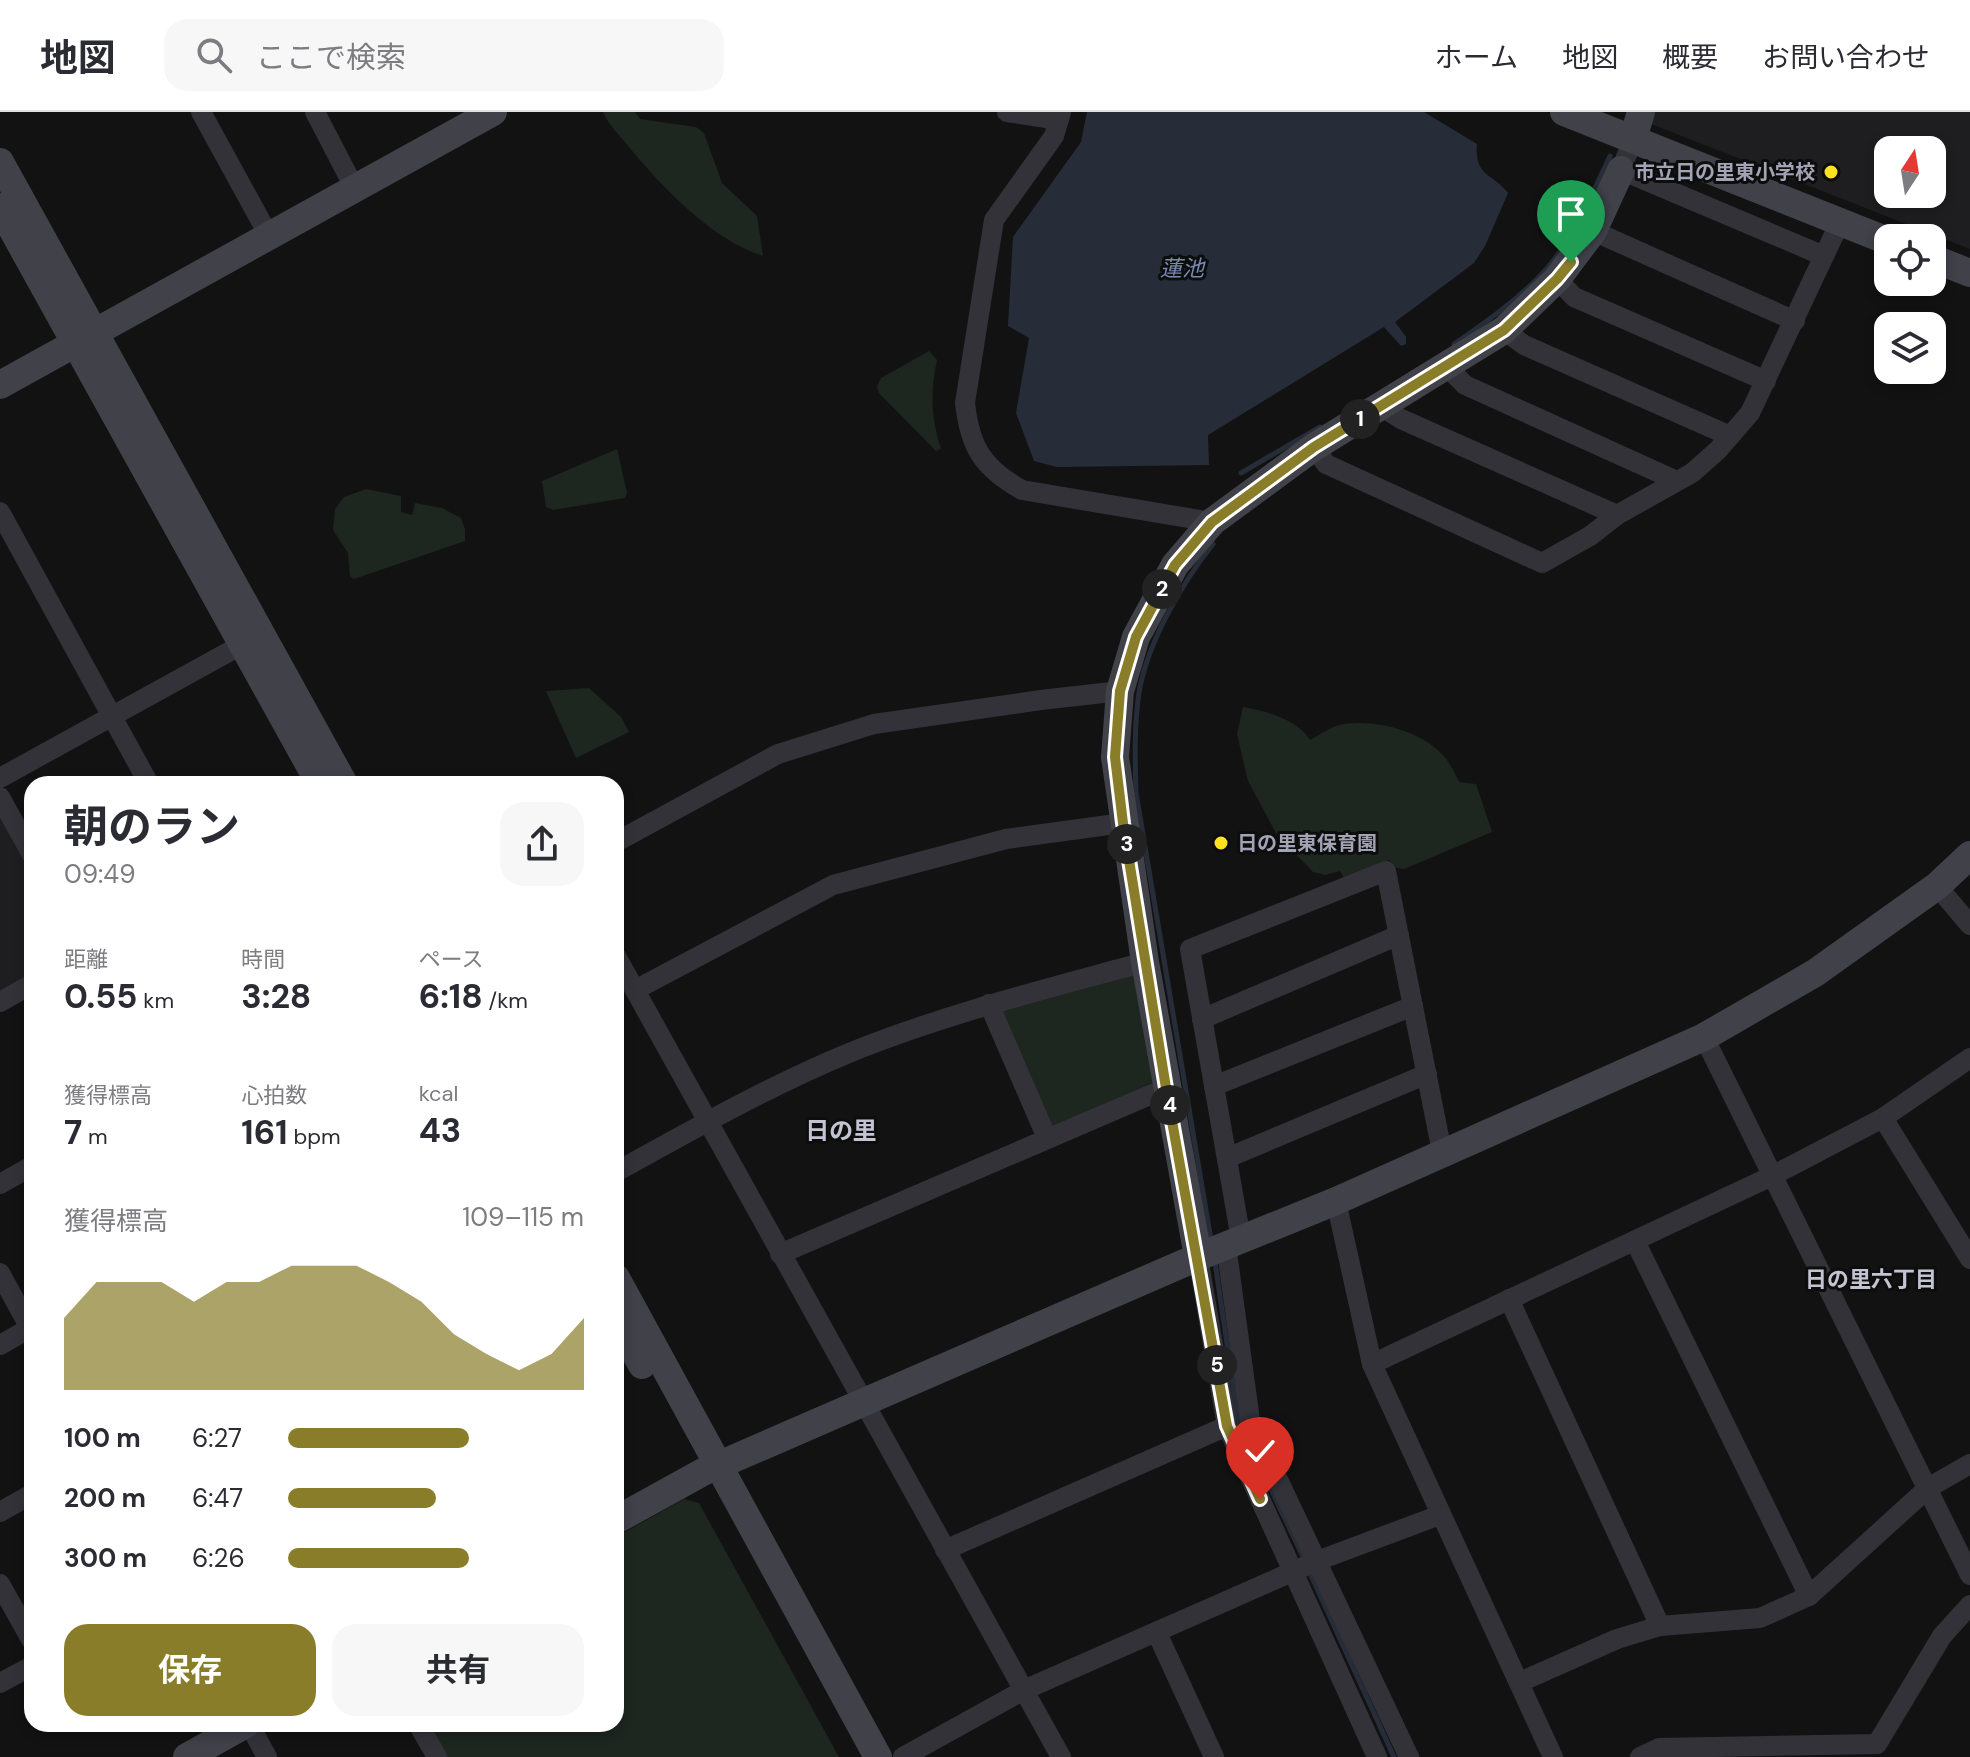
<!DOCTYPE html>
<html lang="ja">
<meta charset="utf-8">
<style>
body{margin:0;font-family:"DM Sans","Noto Sans JP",sans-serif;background:#f7f7f7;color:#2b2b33;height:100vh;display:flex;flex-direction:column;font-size:30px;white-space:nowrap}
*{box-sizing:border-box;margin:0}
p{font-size:26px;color:#7c7c81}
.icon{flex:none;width:44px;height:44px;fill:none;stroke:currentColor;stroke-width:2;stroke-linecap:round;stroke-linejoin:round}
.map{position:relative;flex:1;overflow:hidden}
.side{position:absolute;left:24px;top:664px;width:600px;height:956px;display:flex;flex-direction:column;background:#fff;border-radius:24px;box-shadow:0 4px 12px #0003}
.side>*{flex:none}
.needle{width:52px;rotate:12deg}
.fabs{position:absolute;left:1874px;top:24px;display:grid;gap:16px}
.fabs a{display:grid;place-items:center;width:72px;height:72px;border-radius:16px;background:#fff;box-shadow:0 4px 12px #0003;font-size:40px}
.pin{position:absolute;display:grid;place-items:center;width:68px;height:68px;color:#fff;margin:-82px -34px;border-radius:50% 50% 50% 0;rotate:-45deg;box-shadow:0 0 8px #0007}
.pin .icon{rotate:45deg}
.km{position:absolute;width:40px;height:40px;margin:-20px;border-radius:50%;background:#222;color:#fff;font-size:22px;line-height:40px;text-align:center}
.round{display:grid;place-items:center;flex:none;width:84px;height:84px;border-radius:24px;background:#f7f7f7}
.overview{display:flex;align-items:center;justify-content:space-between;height:136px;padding:0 40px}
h1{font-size:44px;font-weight:700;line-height:60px}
.figures{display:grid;grid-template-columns:repeat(3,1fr);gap:12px;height:136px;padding:8px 40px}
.figures div{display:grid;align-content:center}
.figures b{font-size:34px;font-weight:700}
.figures small{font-size:22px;font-weight:400}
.figures p{font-size:22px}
.chart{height:224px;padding:16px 40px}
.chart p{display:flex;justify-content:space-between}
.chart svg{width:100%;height:144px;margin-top:8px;fill:#8a7d2a;opacity:.7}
.primary-button{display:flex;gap:16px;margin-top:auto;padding:16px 40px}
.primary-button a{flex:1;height:92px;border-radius:24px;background:#8a7d2a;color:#fff;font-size:32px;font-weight:700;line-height:92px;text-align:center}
.primary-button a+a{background:#f7f7f7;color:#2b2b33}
ul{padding:0 40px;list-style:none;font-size:26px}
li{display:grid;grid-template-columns:128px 96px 1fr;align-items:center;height:60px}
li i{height:20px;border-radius:10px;background:#8a7d2a}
header{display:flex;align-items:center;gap:48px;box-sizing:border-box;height:112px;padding:0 40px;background:#fff;border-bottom:2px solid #e1e1e2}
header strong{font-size:38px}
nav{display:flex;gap:44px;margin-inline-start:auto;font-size:28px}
.search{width:560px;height:72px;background:#f7f7f7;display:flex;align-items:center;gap:20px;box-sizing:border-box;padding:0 28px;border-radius:24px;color:#7c7c81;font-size:30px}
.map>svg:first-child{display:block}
.built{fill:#1e1e20;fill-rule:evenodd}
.green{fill:#1e2620}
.water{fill:#272d38}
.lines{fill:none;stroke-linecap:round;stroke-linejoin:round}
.stream{stroke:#272d38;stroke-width:5}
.street{stroke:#333239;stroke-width:20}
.secondary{stroke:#404149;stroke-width:28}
.route-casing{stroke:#fff;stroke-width:16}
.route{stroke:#8a7d2a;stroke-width:10}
.poi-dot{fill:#fee21f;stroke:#0d0d0e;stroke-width:3}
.labels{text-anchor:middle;stroke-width:6;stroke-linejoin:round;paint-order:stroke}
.poi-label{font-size:20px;font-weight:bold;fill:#a2a4b5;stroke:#0d0d0e;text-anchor:end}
.water-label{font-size:22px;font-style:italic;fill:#768ab3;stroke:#0d0d0e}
.neighbourhood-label{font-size:22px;font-weight:bold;fill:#c3c4d1;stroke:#0d0d0e}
.quarter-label{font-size:24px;font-weight:bold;fill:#c3c4d1;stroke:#0d0d0e}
</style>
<header>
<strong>地図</strong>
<div class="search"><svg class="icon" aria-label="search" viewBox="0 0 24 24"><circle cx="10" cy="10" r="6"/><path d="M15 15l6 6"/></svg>ここで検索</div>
<nav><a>ホーム</a><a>地図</a><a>概要</a><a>お問い合わせ</a></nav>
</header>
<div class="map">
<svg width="1970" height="1645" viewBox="0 0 1970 1645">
<rect width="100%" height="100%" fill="#121213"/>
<g class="built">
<path d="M1655,0H1970V137L1651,12ZM1888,38H1932V82H1888Z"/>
<path d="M0,702L32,760V862L0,879Z"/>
</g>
<g class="green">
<path d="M603,0H635L640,7L696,15L704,21L722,71L757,104L763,144C712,128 662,75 629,35C620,24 608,12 603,0Z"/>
<path d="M929,239L937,248C930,280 931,306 941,337L936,339L879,281L877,275L881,266Z"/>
<path d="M617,337L627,381L625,386L553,398L546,395L542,369Z"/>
<path d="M366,377L401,384V400L412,403L415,391L442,396L461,406L465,417V429L354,467L350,464L348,441L333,418L335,397L344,385Z"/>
<path d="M589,576L621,605L629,620L576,646L546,579Z"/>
<path d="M1243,595C1265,599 1298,607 1310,628C1321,622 1332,614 1344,612C1377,607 1421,619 1443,643C1450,651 1455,661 1459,670L1476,672L1492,720L1404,757L1397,756L1389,748L1344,766L1340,759L1325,763L1313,760L1277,723L1248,669L1237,622Z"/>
<path d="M1130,860L1139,864L1153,970L1055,1014L1047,1013L1000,907L1003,897Z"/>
<path d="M684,1387L699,1391L839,1645H447L429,1612H616V1425Z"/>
</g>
<path class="water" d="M1087,0H1424L1477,32C1474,65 1493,61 1508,81L1485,134L1474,151L1395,210L1406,225V232L1401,234L1384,215L1208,323L1209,353L1057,355L1034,349L1016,301L1029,226L1008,214L1013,125L1081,30Z"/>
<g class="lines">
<g class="stream">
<path d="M1454,232C1483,212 1512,192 1537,167C1571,134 1590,86 1610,44"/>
<path d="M1241,361L1320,315"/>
<path d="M1211,1128L1136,681C1135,647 1134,614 1139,581C1147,531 1182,471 1213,432"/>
<path d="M1215,1150L1238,1308L1304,1447"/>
<path d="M1308,1457L1394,1645"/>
</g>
<g class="street">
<path d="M201,0L269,124"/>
<path d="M315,0L355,77"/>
<path d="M1007,0L1059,8"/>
<path d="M1061,0L1054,24L994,108L965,291C970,336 983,356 1022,378L1212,410"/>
<path d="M1633,27L1621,58L1824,144"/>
<path d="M1593,119L1795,209"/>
<path d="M1557,167L1574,185L1766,269"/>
<path d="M1504,218L1524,233L1730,324"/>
<path d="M1447,255L1465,273L1677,369"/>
<path d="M1380,294L1401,307L1617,403"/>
<path d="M1314,335L1326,352L1542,451L1590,424L1617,403L1692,361L1718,338L1750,301L1840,110"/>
<path d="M0,400L149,672"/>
<path d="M0,666L243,532"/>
<path d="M0,685L32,743"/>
<path d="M616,730L778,642L874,612L1041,588L1120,579"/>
<path d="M1937,774L1970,813"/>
<path d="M616,844L1061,1645"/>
<path d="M635,878L833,773L1006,727L1123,711"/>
<path d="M0,890L32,872"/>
<path d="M989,892L1047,1026"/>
<path d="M1202,907L1399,823"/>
<path d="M1704,925L1970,1463"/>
<path d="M1214,974L1413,894"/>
<path d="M1883,1006L1970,1147"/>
<path d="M1227,1046L1427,962"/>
<path d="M616,1060C692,1018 769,974 849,941C945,902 1046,877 1145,850"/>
<path d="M0,1072L32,1054"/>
<path d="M1336,1089L1372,1252L1553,1645"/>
<path d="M1241,1127L1190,837L1386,759L1442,1040"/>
<path d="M1635,1129L1809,1484"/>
<path d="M1226,1133L1250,1308L1409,1645"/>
<path d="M780,1142L1166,976"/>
<path d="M1198,1145L1227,1314L1377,1645"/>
<path d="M0,1161L30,1216"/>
<path d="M1509,1187L1660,1514"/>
<path d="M0,1233L32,1215"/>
<path d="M1372,1252L1774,1063L1883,1006L1970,946"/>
<path d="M0,1400L32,1382"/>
<path d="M945,1438L1227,1314"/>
<path d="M0,1472L32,1529"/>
<path d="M1157,1521L1214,1645"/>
<path d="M1520,1570L1617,1527L1660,1514L1760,1506L1809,1484L1928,1376L1970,1352"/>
<path d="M0,1571L32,1554"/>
<path d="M249,1612L267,1645"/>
<path d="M418,1612L437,1645"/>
<path d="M903,1645L1024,1578L1317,1449L1440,1403"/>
<path d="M1640,1645L1659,1636L1877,1632L1942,1524L1970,1493"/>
</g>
<g class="secondary">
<path d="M1564,0L1888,129"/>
<path d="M1633,27L1641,0"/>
<path d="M0,50L344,672"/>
<path d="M0,95L320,672"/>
<path d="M1932,146L1970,161"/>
<path d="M0,273L493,0"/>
<path d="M1198,1145L1145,850L1115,645L1120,579L1136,525L1175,453L1212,410L1314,335L1504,218L1557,167L1593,119L1621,58"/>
<path d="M616,1166L878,1645"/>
<path d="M616,1208L642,1253"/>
<path d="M616,1408L703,1360L1198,1145L1336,1089L1704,925L1815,861L1937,774L1970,743"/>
<path d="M187,1645L246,1612"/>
</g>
</g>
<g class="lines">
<g class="route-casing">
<path id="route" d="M1260,1387L1227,1314L1166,976L1123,711L1115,645L1120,579L1136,525L1175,453L1212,410L1314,335L1504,218L1557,167L1571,150"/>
</g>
<use href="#route" class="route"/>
</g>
<g class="poi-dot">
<circle cx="1831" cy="60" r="8"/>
<circle cx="1221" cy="731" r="8"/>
</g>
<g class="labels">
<g class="poi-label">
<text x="1815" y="67">市立日の里東小学校</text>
<text x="1237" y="738" text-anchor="start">日の里東保育園</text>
</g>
<g class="water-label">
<text x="1182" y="164">蓮池</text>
</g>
<g class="neighbourhood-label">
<text x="1871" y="1175">日の里六丁目</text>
</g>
<g class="quarter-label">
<text x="841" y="1027">日の里</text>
</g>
</g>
</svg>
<div class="fabs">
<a><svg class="needle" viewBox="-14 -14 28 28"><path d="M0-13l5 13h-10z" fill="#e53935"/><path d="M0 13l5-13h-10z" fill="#7c7c81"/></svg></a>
<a><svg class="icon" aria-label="locate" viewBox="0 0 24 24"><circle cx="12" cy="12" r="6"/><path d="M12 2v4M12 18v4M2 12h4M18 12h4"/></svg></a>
<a><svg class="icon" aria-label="layers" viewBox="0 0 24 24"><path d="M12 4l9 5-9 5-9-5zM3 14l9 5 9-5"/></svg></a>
</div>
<div class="pin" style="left:1571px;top:150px;background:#1e9e55"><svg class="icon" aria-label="arrive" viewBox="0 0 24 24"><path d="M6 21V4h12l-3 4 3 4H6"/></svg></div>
<div class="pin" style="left:1260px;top:1387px;background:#d93025"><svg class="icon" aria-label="check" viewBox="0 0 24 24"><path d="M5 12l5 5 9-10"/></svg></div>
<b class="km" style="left:1360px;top:307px">1</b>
<b class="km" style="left:1162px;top:477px">2</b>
<b class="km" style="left:1127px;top:732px">3</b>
<b class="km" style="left:1170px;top:993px">4</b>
<b class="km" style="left:1217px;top:1253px">5</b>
<section class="side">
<div class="overview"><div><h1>朝のラン</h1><p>09:49</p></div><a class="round"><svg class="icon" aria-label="share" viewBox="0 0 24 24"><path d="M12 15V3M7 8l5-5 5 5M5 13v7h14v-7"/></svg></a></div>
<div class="figures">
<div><p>距離</p><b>0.55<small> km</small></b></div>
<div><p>時間</p><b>3:28</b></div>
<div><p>ペース</p><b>6:18<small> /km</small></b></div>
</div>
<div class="figures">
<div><p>獲得標高</p><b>7<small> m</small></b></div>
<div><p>心拍数</p><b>161<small> bpm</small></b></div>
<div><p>kcal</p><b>43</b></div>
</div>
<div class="chart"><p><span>獲得標高</span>109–115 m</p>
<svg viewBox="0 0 160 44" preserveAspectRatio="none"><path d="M0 44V22L10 11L20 11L30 11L40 17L50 11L60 11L70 6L80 6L90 6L100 11L110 17L120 27L130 33L140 38L150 33L160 22V44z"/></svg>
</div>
<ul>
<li><b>100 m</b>6:27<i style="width:61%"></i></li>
<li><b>200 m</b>6:47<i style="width:50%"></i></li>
<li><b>300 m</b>6:26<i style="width:61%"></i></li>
</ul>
<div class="primary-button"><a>保存</a><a>共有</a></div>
</section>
</div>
